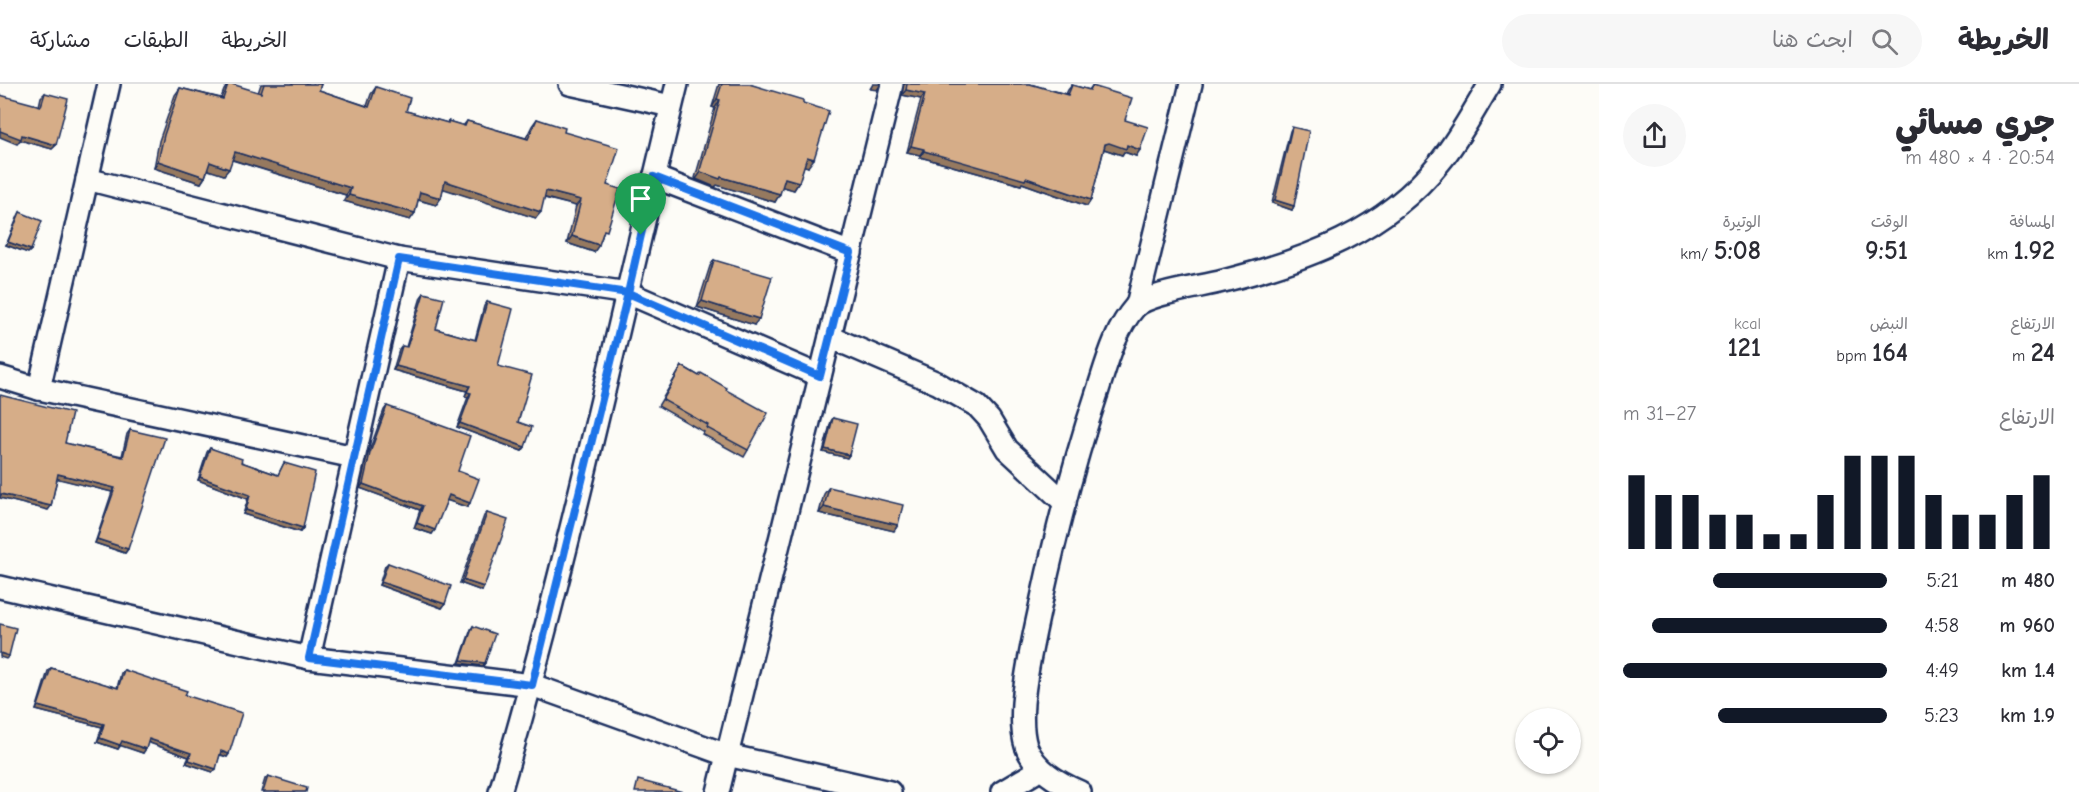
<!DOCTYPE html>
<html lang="ar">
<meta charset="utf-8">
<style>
body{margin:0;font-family:"Comic Neue","Playpen Sans Arabic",sans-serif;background:#f7f7f7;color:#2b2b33;direction:rtl;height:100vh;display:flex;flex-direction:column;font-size:22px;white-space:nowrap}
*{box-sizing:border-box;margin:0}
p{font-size:20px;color:#7c7c81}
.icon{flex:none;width:33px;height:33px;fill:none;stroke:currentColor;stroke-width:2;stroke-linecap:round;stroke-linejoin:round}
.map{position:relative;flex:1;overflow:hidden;direction:ltr}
.side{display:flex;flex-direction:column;background:#fff;width:480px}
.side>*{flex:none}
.fabs{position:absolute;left:1515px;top:624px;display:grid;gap:12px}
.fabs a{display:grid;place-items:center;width:66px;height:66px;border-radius:50%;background:#fff;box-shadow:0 2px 4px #0004;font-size:30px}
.pin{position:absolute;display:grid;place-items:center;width:51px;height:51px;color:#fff;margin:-62px -26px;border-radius:50% 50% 50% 0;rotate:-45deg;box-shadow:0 0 6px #0007}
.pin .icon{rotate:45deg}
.round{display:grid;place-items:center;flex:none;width:63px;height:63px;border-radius:32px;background:#f7f7f7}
.headline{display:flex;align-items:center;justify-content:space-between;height:102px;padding:0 24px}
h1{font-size:33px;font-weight:800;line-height:45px}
.figures{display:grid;grid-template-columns:repeat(3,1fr);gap:9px;height:102px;padding:6px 24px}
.figures div{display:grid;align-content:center}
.figures b{font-size:26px;font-weight:800}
.figures small{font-size:16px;font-weight:400}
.figures p{font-size:16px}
.chart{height:168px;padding:12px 24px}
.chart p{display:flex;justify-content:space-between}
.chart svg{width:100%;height:108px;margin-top:6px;stroke:#111827;stroke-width:6}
ul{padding:0 24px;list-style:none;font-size:20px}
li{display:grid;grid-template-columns:96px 72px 1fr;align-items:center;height:45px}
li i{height:15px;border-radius:8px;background:#111827}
header{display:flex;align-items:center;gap:36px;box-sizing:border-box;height:84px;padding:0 30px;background:#fff;border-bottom:2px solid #e1e1e2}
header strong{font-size:28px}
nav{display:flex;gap:33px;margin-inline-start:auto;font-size:21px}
.search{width:420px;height:54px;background:#f7f7f7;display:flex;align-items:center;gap:15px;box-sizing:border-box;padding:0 21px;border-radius:33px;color:#7c7c81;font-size:22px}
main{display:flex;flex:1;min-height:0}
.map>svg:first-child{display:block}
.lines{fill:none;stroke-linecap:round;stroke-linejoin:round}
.minor-casing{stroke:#1b2f5e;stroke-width:26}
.minor{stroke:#fdfcf7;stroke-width:21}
.wall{fill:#b89575;stroke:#1b2f5e;stroke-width:1.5}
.shaded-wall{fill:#96795f;stroke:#1b2f5e;stroke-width:1.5}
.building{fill:#d6ad88;stroke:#1b2f5e;stroke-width:1.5}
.route-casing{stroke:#fff;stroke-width:12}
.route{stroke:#1a73e8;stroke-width:8}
</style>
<header>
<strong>الخريطة</strong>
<div class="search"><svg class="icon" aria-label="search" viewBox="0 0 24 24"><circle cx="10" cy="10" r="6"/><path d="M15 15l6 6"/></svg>ابحث هنا</div>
<nav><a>الخريطة</a><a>الطبقات</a><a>مشاركة</a></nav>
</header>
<main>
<section class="side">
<div class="headline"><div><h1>جري مسائي</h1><p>20:54 · 4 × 480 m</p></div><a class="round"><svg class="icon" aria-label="share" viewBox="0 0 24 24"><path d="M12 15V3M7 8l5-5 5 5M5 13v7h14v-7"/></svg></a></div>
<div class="figures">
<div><p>المسافة</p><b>1.92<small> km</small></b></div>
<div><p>الوقت</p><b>9:51</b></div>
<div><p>الوتيرة</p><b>5:08<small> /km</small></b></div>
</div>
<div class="figures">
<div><p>الارتفاع</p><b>24<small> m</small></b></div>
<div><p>النبض</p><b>164<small> bpm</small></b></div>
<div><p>kcal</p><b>121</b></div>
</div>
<div class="chart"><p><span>الارتفاع</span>27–31 m</p>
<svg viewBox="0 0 160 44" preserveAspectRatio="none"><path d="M5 44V14M15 44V22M25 44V22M35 44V30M45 44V30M55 44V38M65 44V38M75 44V22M85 44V6M95 44V6M105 44V6M115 44V22M125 44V30M135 44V30M145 44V22M155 44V14"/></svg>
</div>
<ul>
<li><b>480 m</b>5:21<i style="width:66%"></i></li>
<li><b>960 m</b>4:58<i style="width:89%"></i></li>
<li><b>1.4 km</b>4:49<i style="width:100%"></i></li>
<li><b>1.9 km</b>5:23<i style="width:64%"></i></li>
</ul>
</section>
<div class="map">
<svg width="1599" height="708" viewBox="0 0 1599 708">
<rect width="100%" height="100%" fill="#fdfcf7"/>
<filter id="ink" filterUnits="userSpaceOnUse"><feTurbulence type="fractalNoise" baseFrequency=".0167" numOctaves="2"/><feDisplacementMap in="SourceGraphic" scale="12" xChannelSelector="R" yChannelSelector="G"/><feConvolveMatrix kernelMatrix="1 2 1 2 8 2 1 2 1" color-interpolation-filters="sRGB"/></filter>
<g filter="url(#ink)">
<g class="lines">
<g class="minor-casing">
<g id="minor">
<path d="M570,0L671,22"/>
<path d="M654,93L851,169"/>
<path d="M87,95L399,175L628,209L820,292"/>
<path d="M1137,221L1191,0"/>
<path d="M830,253L937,299L977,322L989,335L1007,365L1065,419"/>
<path d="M0,293L39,305L354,373"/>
<path d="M39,305L109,0"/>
<path d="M0,503L309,574L532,601L727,671L890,708"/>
<path d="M309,574L399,175"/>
<path d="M500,708C569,475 619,236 677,0"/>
<path d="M718,708L892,0"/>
<path d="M1002,708L1041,685"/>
<path d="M1080,708C1059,699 1035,686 1026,662C1022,649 1022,633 1023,619C1026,584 1035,548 1042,514C1057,445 1074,378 1096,312C1106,282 1114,247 1135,223C1149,209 1202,203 1223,197C1307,176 1384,148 1440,78C1459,55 1474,26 1490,0"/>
</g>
</g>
<use href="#minor" class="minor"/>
</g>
<g class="wall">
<path d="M228,0L258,9L261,0H321L319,6L367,22L371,10L376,3L406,27L447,39L448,37L463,42L467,37L526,54L532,42L537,35L564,48L607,101L602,153L594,168L567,159L576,122L544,114L536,134L443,104L441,114L436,121L418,116L415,129L410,136L344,117L346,111L232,76L224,91L208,85L205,93L201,99L154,84L159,57L175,11L180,4L221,14L224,6Z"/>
<path d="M719,0H749L803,19L808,83L804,81L799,98L794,106L782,102L775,118L717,101L715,103L696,95L695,94L715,24L712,23Z"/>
<path d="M904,0H1030L1066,10L1068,6L1072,1L1089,6L1092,2L1125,36L1136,72L1124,68L1122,71L1104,65L1091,116L1087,122L1022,99L1021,101L920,73V71L907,68L921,15L902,11Z"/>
<path d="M45,9L56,61L52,65L20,56L17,60L39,22L41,13Z"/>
<path d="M1292,43L1294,122L1292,126L1272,119L1290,47Z"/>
<path d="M20,128L31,166L28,169L6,161L18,132Z"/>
<path d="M714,176L754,241L697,223L710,182Z"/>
<path d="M424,209L436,245L475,256L484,222L487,218L498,282L518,338L525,363L522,367L457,343L468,313L465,312L467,307L393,286L399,266L402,262L406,263L421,213Z"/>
<path d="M682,282L699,292L748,366L744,373L702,350L704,348L658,322Z"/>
<path d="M387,322L458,387L467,423L447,416L432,450L414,444L420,426L360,404L367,373L384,326Z"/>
<path d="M833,334L849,371L847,374L823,368L831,337Z"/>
<path d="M130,346L128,465L125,469L95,459L112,408L57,394L51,422L48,426L0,414L65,359L122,372L127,350Z"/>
<path d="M210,364L241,378L278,391L284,379L303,444L300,448L243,430L248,415L198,396L207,368Z"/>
<path d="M829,403L898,441L894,447L819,429L824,410Z"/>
<path d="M487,429L482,507L460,499L484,432Z"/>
<path d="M388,479L445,520L442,524L379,501L385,482Z"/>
<path d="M473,542L485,579L483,582L459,579L471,545Z"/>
<path d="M51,584L117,604L121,589L124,586L185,611L229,670L227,673L220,671L213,688L186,679L189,673L148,658L143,669L121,661L118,665L97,658L102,643L36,626L48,587Z"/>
<path d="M268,692L306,708H261L265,695Z"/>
</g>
<g class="shaded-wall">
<path d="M873,0H881L877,6L870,5Z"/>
<path d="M906,6L925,10L921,15L902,11Z"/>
<path d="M717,15L720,16L715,24L712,23Z"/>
<path d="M0,47L22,51L56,61L52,65L20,56L17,60L0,53Z"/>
<path d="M1109,59L1127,61L1140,66L1136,72L1124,68L1122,71L1104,65L1105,60Z"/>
<path d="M911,62L924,65L920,71L907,68Z"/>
<path d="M924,67L1026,94L1091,116L1087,122L1022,99L1021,101L920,73Z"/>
<path d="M235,68L351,104L346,111L230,75Z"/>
<path d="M807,73L814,75L808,83L801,81Z"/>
<path d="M158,77L205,93L201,99L154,84Z"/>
<path d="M210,78L229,85L224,91L205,85Z"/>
<path d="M701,88L721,93L780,110L775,118L717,101L715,103L696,95Z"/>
<path d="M785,94L799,98L794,106L779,102Z"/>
<path d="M445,97L541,128L536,134L441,104Z"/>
<path d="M546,107L581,116L576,122L542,113Z"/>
<path d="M420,108L441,114L436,121L416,115Z"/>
<path d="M349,111L415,129L410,136L344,117Z"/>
<path d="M1275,116L1294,122L1292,126L1272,119Z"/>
<path d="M572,152L599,161L594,168L567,159Z"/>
<path d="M8,158L31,166L28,169L6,161Z"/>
<path d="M702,217L759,235L754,241L697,223Z"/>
<path d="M396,282L470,302L467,307L393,286Z"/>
<path d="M467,308L471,309L468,313L465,312Z"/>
<path d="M460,339L525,363L522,367L457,343Z"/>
<path d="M825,365L849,371L847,374L823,368Z"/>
<path d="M58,390L115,404L112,408L55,394Z"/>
<path d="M200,393L250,411L248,415L198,396Z"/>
<path d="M363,400L423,422L420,426L360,404Z"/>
<path d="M1,410L51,422L48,426L0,414Z"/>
<path d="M449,411L470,419L467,423L446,416Z"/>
<path d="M824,423L898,441L894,447L819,429Z"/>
<path d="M246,426L303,444L300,448L243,430Z"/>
<path d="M417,439L435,446L432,450L414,444Z"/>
<path d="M97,455L128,465L125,469L95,459Z"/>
<path d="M463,496L484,503L482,507L460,499Z"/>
<path d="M381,498L445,520L442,524L379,501Z"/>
<path d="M0,569L9,572L6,575L0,573Z"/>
<path d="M461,576L485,579L483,582L459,579Z"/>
<path d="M38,622L104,640L102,643L36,626Z"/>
<path d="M100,654L120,661L118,665L97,658Z"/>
<path d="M149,655L191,669L189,673L147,658Z"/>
<path d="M122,657L146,665L143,669L119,661Z"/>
<path d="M221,667L229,670L227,673L219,670Z"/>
<path d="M189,676L216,685L213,688L186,679Z"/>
</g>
<g class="building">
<path d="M228,0H232L261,9L264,0H321L319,6L369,23L376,3L410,14L406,27L448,39V37L465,42L467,37L528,55L537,35L565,44L564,48L619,64L607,101L620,105L607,147L604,146L599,161L572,152L581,116L546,107L541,128L445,97L441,114L420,108L415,129L349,111L351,104L235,68L229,85L210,78L205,93L158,77L164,51L180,4L223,15Z"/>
<path d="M722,0H749L803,16V19L829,27L814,75L807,73L799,98L785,94L780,110L721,93L720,95L701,88L700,86L720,16L717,15Z"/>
<path d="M907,0H1030L1068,11L1072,1L1090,6L1092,2L1132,14L1125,36L1148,43L1140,66L1127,61L1126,65L1109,59L1105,60L1091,116L1026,94L1025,96L924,67V65L911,62L925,10L906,6Z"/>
<path d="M45,9L68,15L56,61L22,51L21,55L0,47V11L41,22Z"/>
<path d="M1292,43L1309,47L1294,122L1275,116Z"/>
<path d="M20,128L42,137L31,166L8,158Z"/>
<path d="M714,176L772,193L759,235L702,217Z"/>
<path d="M424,209L444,214L436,245L476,256L487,218L513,225L498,282L532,291L518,338L532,343L525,363L460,339L471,309L467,308L470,302L396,282L402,262L407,263Z"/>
<path d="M682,282L699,292L701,289L727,304L726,306L768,329L748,366L707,344L708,341L663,316Z"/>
<path d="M0,311L72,329L65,359L123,373L130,346L165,354L128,465L97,455L115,404L58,390L51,422L1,410L0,413Z"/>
<path d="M387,322L470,352L458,387L479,395L470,419L449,411L435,446L417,439L423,422L363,400L370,369Z"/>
<path d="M833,334L857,340L849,371L825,365Z"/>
<path d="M210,364L242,375L241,378L278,391L284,379L315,388L303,444L246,426L250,411L200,393Z"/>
<path d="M829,403L903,421L898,441L824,423Z"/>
<path d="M487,429L508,436L484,503L463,496Z"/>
<path d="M388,479L451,502L445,520L381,498Z"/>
<path d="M0,540L16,544L9,572L0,569Z"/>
<path d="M473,542L495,550L485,579L461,576Z"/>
<path d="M51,584L118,604L124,586L187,607L185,611L242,629L229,670L221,667L216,685L189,676L191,669L149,655L146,665L122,657L120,661L100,654L104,640L38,622Z"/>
<path d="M268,692L307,704L306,708H263Z"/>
<path d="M638,696L683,708H635Z"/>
</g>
</g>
<g class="lines" filter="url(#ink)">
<g class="route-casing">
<path id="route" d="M641,151L628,209L532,601L309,574L399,175L628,209L820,292L851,169L654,93L641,151"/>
</g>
<use href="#route" class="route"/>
</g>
</svg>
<div class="fabs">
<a><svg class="icon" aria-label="locate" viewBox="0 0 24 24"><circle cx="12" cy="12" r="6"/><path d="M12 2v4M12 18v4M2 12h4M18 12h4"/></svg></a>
</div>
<div class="pin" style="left:641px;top:151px;background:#1e9e55"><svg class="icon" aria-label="arrive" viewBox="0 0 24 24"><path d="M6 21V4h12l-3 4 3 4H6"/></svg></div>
</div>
</main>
